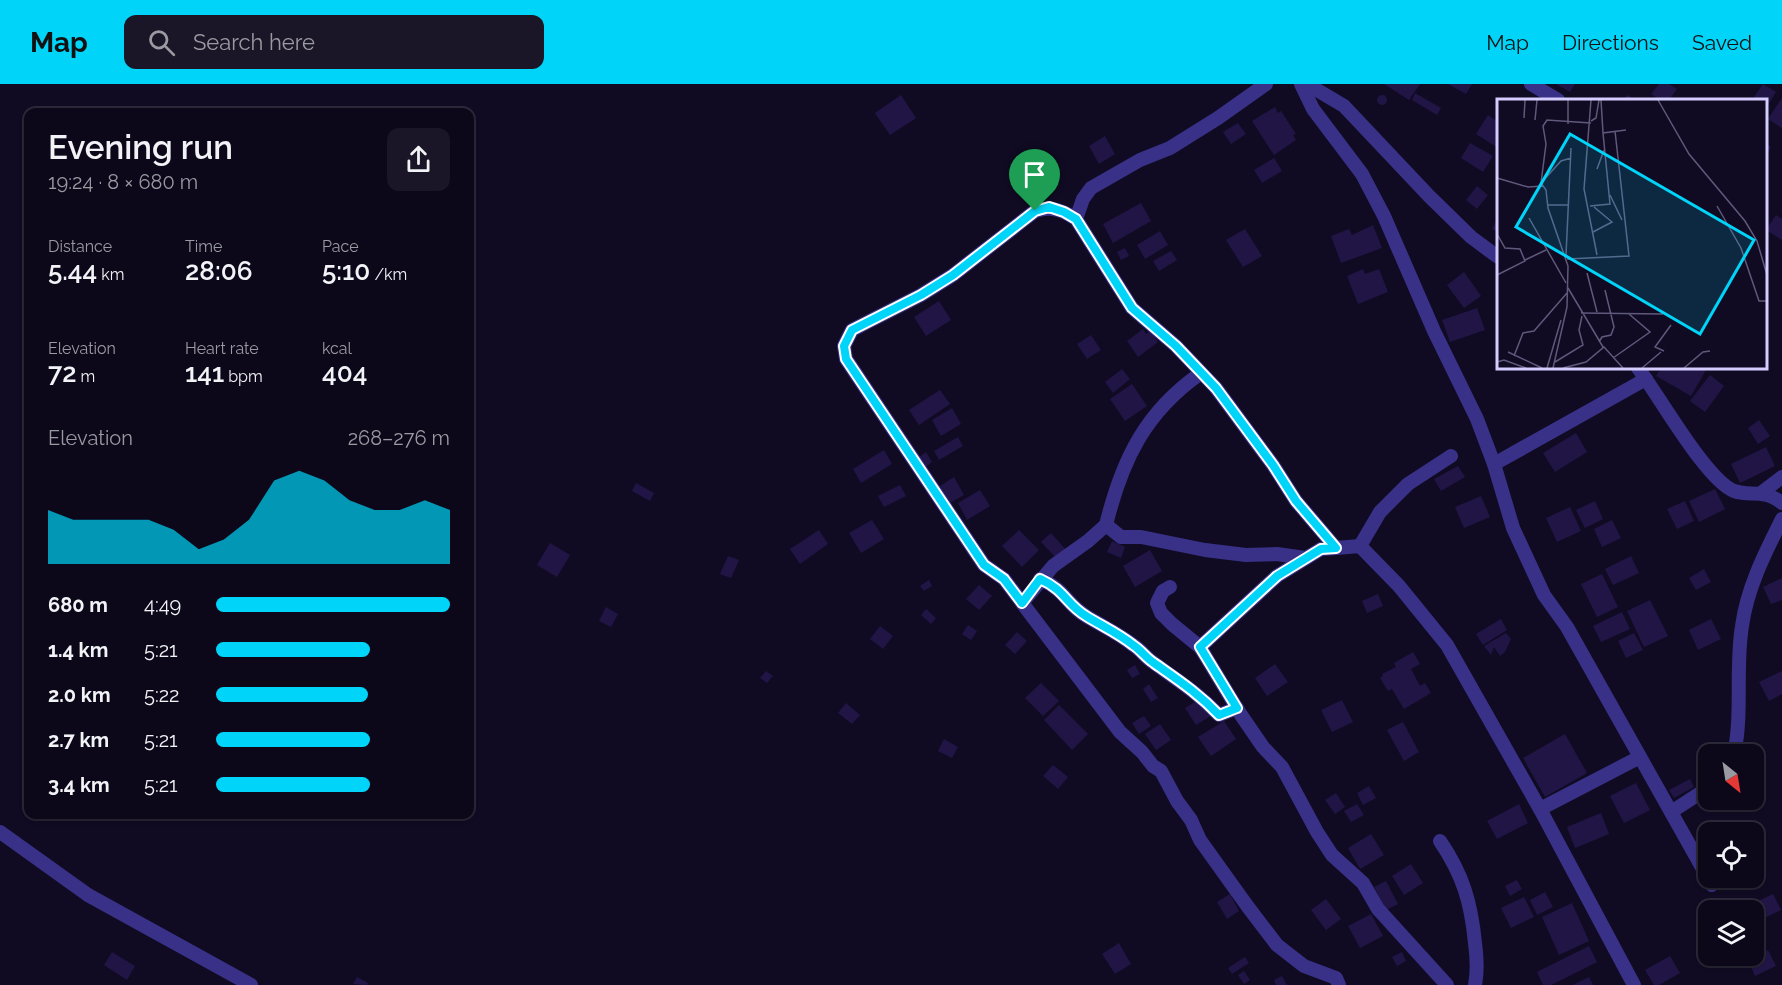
<!DOCTYPE html>
<meta charset="utf-8">
<style>
body{margin:0;font-family:Raleway,sans-serif;background:#1a1627;color:#f1f3f6;height:100vh;display:flex;flex-direction:column;font-size:22px;white-space:nowrap}
*{box-sizing:border-box;margin:0}
p{font-size:20px;color:#9a9aa2}
.icon{flex:none;width:33px;height:33px;fill:none;stroke:currentColor;stroke-width:2;stroke-linecap:round;stroke-linejoin:round}
.map{position:relative;flex:1;overflow:hidden}
.panel{position:absolute;left:24px;top:24px;width:450px;height:711px;display:flex;flex-direction:column;background:#0c081a;border-radius:12px;box-shadow:0 2px 4px #0004,0 0 0 2px #2c2939}
.panel>*{flex:none}
.needle{width:39px;rotate:150deg}
.tools{position:absolute;left:1698px;top:660px;display:grid;gap:12px}
.tools a{display:grid;place-items:center;width:66px;height:66px;border-radius:12px;background:#0c081a;box-shadow:0 2px 4px #0004,0 0 0 2px #2c2939;font-size:30px}
.pin{position:absolute;display:grid;place-items:center;width:51px;height:51px;color:#fff;margin:-62px -26px;border-radius:50% 50% 50% 0;rotate:-45deg;box-shadow:0 0 6px #0007}
.pin .icon{rotate:45deg}
.round{display:grid;place-items:center;flex:none;width:63px;height:63px;border-radius:12px;background:#1a1627}
.summary{display:flex;align-items:center;justify-content:space-between;height:102px;padding:0 24px}
h1{font-size:33px;font-weight:600;line-height:45px}
.metrics{display:grid;grid-template-columns:repeat(3,1fr);gap:9px;height:102px;padding:6px 24px}
.metrics div{display:grid;align-content:center}
.metrics b{font-size:26px;font-weight:600}
.metrics small{font-size:16px;font-weight:400}
.metrics p{font-size:16px}
.chart{height:168px;padding:12px 24px}
.chart p{display:flex;justify-content:space-between}
.chart svg{width:100%;height:108px;margin-top:6px;fill:#00d4f8;opacity:.7}
ul{padding:0 24px;list-style:none;font-size:20px}
li{display:grid;grid-template-columns:96px 72px 1fr;align-items:center;height:45px}
li i{height:15px;border-radius:8px;background:#00d4f8}
header{display:flex;align-items:center;gap:36px;box-sizing:border-box;height:84px;padding:0 30px;background:#00d4f8;color:#111}
header strong{font-size:28px}
nav{display:flex;gap:33px;margin-inline-start:auto;font-size:21px}
.search{width:420px;height:54px;background:#1a1627;display:flex;align-items:center;gap:15px;box-sizing:border-box;padding:0 21px;border-radius:12px;color:#9a9aa2;font-size:22px}
.map>svg:first-child{display:block}
.building{fill:#211546}
.lines{fill:none;stroke-linecap:round;stroke-linejoin:round}
.minor{stroke:#383187;stroke-width:14}
.route-casing{stroke:#fff;stroke-width:12}
.route{stroke:#00d4f8;stroke-width:8}
.inset-road{fill:none;stroke:#5f597b;stroke-width:1.5}
.view{fill:#00d4f8;fill-opacity:0.15;stroke:#00d4f8;stroke-width:3}
.inset-edge{fill:none;stroke:#d5cdff;stroke-width:3}
</style>
<header>
<strong>Map</strong>
<div class="search"><svg class="icon" aria-label="search" viewBox="0 0 24 24"><circle cx="10" cy="10" r="6"/><path d="M15 15l6 6"/></svg>Search here</div>
<nav><a>Map</a><a>Directions</a><a>Saved</a></nav>
</header>
<div class="map">
<svg width="1782" height="901" viewBox="0 0 1782 901">
<rect width="100%" height="100%" fill="#100b23"/>
<g class="building">
<path d="M1384,0H1420L1409,16Z"/>
<path d="M1448,0H1472L1466,10Z"/>
<path d="M1556,0H1575L1570,8Z"/>
<path d="M1659,0H1669L1677,5L1669,16H1660L1651,10Z"/>
<path d="M1763,0L1776,8L1766,24V16H1752Z"/>
<path d="M1415,9L1441,24L1437,31L1412,16Z"/>
<path d="M901,11L916,34L890,51L875,29Z"/>
<path d="M1627,11L1636,16H1623Z"/>
<circle cx="1382" cy="16" r="5"/>
<path d="M1782,14V44L1768,35Z"/>
<path d="M1275,23L1278,29L1281,27L1296,50L1293,51L1296,56L1274,71L1252,37Z"/>
<path d="M1488,31L1498,38V64L1476,50Z"/>
<path d="M1238,39L1246,50L1231,60L1223,48Z"/>
<path d="M1105,52L1115,70L1099,80L1089,62Z"/>
<path d="M1470,59L1493,72L1483,88L1461,74Z"/>
<path d="M1766,59L1771,63L1766,72Z"/>
<path d="M1274,74L1282,87L1262,99L1254,86Z"/>
<path d="M1477,102L1488,111L1477,125L1466,116Z"/>
<path d="M1141,119L1151,137L1113,159L1103,140Z"/>
<path d="M1776,131L1782,135V156L1766,146Z"/>
<path d="M1498,133V148L1492,145Z"/>
<path d="M1373,141L1382,164L1341,179L1331,152L1349,145L1352,151Z"/>
<path d="M1245,145L1262,172L1243,183L1226,156Z"/>
<path d="M1160,147L1168,161L1145,175L1137,161Z"/>
<path d="M1125,164L1129,172L1121,176L1117,168Z"/>
<path d="M1171,167L1177,176L1159,187L1153,177Z"/>
<path d="M1363,185L1365,190L1379,185L1388,208L1358,220L1347,192Z"/>
<path d="M1464,188L1481,212L1464,224L1447,201Z"/>
<path d="M939,217L951,236L926,252L914,233Z"/>
<path d="M1477,224L1485,246L1450,258L1442,236Z"/>
<path d="M1143,245L1146,250L1150,247L1158,258L1138,273L1127,257Z"/>
<path d="M1091,251L1101,266L1087,275L1077,260Z"/>
<path d="M1661,284H1702L1706,286L1691,312L1656,292Z"/>
<path d="M1122,285L1130,295L1113,309L1105,298Z"/>
<path d="M1710,291L1724,302L1705,328L1690,317Z"/>
<path d="M1132,300L1147,322L1125,337L1110,315Z"/>
<path d="M940,306L950,320L919,341L909,326Z"/>
<path d="M952,324L961,340L941,352L932,336Z"/>
<path d="M1759,336L1770,352L1758,360L1748,344Z"/>
<path d="M1576,349L1587,368L1555,388L1543,369Z"/>
<path d="M958,353L963,362L939,376L934,367Z"/>
<path d="M1766,363L1775,382L1740,399L1731,380Z"/>
<path d="M884,366L892,380L861,399L853,385Z"/>
<path d="M926,368L932,378L924,384L918,374Z"/>
<path d="M1458,382L1465,393L1441,407L1434,395Z"/>
<path d="M954,393L964,411L950,419L940,402Z"/>
<path d="M636,399L654,409L650,417L632,407Z"/>
<path d="M900,401L906,412L884,423L878,412Z"/>
<path d="M1715,405L1725,425L1699,438L1689,417Z"/>
<path d="M980,406L990,422L967,436L958,419Z"/>
<path d="M1481,412L1490,433L1464,444L1455,423Z"/>
<path d="M1595,417L1603,435L1585,444L1576,426Z"/>
<path d="M1685,417L1694,437L1677,445L1667,425Z"/>
<path d="M1570,423L1581,447L1557,458L1546,434Z"/>
<path d="M872,436L884,455L861,469L849,449Z"/>
<path d="M1612,436L1621,454L1602,463L1594,445Z"/>
<path d="M819,446L828,460L800,480L790,465Z"/>
<path d="M1019,446L1039,466L1022,483L1002,462Z"/>
<path d="M1051,449L1067,467L1057,475L1041,458Z"/>
<path d="M1112,457L1125,463L1121,474L1107,468Z"/>
<path d="M550,459L570,471L557,493L537,481Z"/>
<path d="M1150,466L1162,487L1135,503L1123,482Z"/>
<path d="M728,472L739,476L731,494L720,490Z"/>
<path d="M1631,472L1639,489L1613,501L1605,485Z"/>
<path d="M1704,485L1711,498L1696,506L1689,494Z"/>
<path d="M1602,490L1618,523L1597,533L1581,500Z"/>
<path d="M1782,494V516L1771,520L1763,503Z"/>
<path d="M929,496L932,502L924,507L920,502Z"/>
<path d="M979,501L992,512L979,526L966,515Z"/>
<path d="M1378,510L1383,522L1367,529L1362,517Z"/>
<path d="M1650,516L1668,552L1644,563L1627,527Z"/>
<path d="M606,523L618,530L611,543L599,537Z"/>
<path d="M926,525L936,534L931,540L921,531Z"/>
<path d="M1622,528L1630,545L1601,558L1593,542Z"/>
<path d="M1501,535L1507,546L1483,561L1476,550Z"/>
<path d="M1711,535L1721,555L1698,566L1689,546Z"/>
<path d="M968,541L977,547L971,556L962,550Z"/>
<path d="M880,542L893,552L883,565L870,555Z"/>
<path d="M1017,548L1027,557L1015,570L1005,561Z"/>
<path d="M1506,549L1511,555L1505,568L1500,572L1494,563L1491,571L1484,562Z"/>
<path d="M1634,549L1643,566L1626,574L1618,557Z"/>
<path d="M1413,568L1420,580L1411,585L1420,602L1425,599L1431,609L1404,625L1392,605L1388,607L1380,594L1383,592L1382,590L1396,583L1394,579Z"/>
<path d="M1275,580L1288,598L1267,612L1255,594Z"/>
<path d="M1135,581L1140,590L1132,594L1127,586Z"/>
<path d="M766,587L773,592L767,599L760,594Z"/>
<path d="M1782,587V610L1769,617L1759,598Z"/>
<path d="M1041,599L1059,617L1043,632L1025,614Z"/>
<path d="M1149,600L1158,614L1151,618L1143,605Z"/>
<path d="M1200,615L1211,632L1196,641L1185,624Z"/>
<path d="M1342,616L1353,638L1332,648L1321,626Z"/>
<path d="M846,619L860,631L852,640L838,629Z"/>
<path d="M1059,621L1088,650L1072,666L1044,636Z"/>
<path d="M1144,632L1151,642L1139,650L1132,639Z"/>
<path d="M1224,637L1236,655L1211,672L1198,653Z"/>
<path d="M1403,638L1419,668L1404,677L1387,646Z"/>
<path d="M1160,640L1171,656L1156,666L1145,650Z"/>
<path d="M1565,650L1587,689L1545,713L1523,674Z"/>
<path d="M944,655L958,663L952,674L938,667Z"/>
<path d="M1053,681L1068,693L1058,705L1043,692Z"/>
<path d="M1690,695L1694,703L1674,714L1669,706Z"/>
<path d="M1636,699L1650,726L1624,739L1610,712Z"/>
<path d="M1369,702L1376,714L1363,721L1357,709Z"/>
<path d="M1336,709L1345,723L1335,730L1325,716Z"/>
<path d="M1357,720L1364,731L1351,738L1344,727Z"/>
<path d="M1519,720L1528,739L1497,755L1487,737Z"/>
<path d="M1601,729L1609,750L1575,764L1567,743Z"/>
<path d="M1371,750L1384,771L1360,785L1348,764Z"/>
<path d="M1411,780L1423,799L1404,811L1392,792Z"/>
<path d="M1517,796L1522,805L1510,812L1505,802Z"/>
<path d="M1386,797L1398,820L1386,826L1374,803Z"/>
<path d="M1545,808L1553,823L1537,831L1530,816Z"/>
<path d="M1230,810L1239,827L1227,835L1217,818Z"/>
<path d="M1773,810L1781,826L1754,839V826H1745L1743,824Z"/>
<path d="M1524,813L1534,833L1511,844L1501,824Z"/>
<path d="M1326,815L1341,835L1326,846L1311,826Z"/>
<path d="M1572,819L1589,857L1559,871L1542,833Z"/>
<path d="M1371,830L1383,852L1360,864L1348,842Z"/>
<path d="M1119,859L1131,880L1115,890L1102,870Z"/>
<path d="M1589,862L1597,878L1551,901H1543L1537,888Z"/>
<path d="M1768,866L1776,882L1755,892L1748,876Z"/>
<path d="M112,868L135,882L127,896L104,881Z"/>
<path d="M1402,868L1406,877L1397,882L1392,873Z"/>
<path d="M1670,872L1680,889L1659,901H1654L1645,886Z"/>
<path d="M1245,873L1249,879L1232,890L1228,884Z"/>
<path d="M1244,887L1250,896L1244,900L1238,891Z"/>
<path d="M1282,892L1287,901H1276L1274,896Z"/>
<path d="M357,893L368,899L367,901L353,900Z"/>
<path d="M1589,893L1593,901H1573Z"/>
</g>
<g class="lines">
<g class="minor">
<path d="M1301,0L1313,25L1362,90L1384,132L1434,247L1477,335L1494,380L1513,444L1544,511L1567,543L1712,801"/>
<path d="M1307,0L1344,22L1429,112L1471,153L1498,173"/>
<path d="M1531,0L1558,16"/>
<path d="M1076,135L1083,115L1091,104L1140,76L1170,64L1218,34L1266,0"/>
<path d="M1638,284C1658,310 1706,396 1734,407C1752,413 1762,404 1782,419"/>
<path d="M1201,289C1145,328 1122,376 1106,441L1121,453H1141L1205,466L1246,471L1277,470L1305,474"/>
<path d="M1494,380L1646,295"/>
<path d="M1761,409L1782,393"/>
<path d="M1360,462L1380,428L1408,400L1451,372"/>
<path d="M1336,464L1321,465L1277,492L1200,563L1241,631L1263,663L1282,683L1317,748L1332,771L1363,799L1378,825L1447,901"/>
<path d="M1040,495C1066,506 1066,520 1086,532C1102,542 1118,549 1133,561C1141,566 1146,574 1154,579C1178,597 1197,608 1219,631L1237,624"/>
<path d="M1170,503L1163,507L1157,519L1161,529L1172,540L1200,563"/>
<path d="M1022,519L1053,482L1088,457L1106,441"/>
<path d="M1734,670C1743,629 1735,585 1742,542C1747,504 1765,469 1782,435"/>
<path d="M1540,725L1640,673"/>
<path d="M1671,728L1708,704"/>
<path d="M0,748L88,811L251,901"/>
<path d="M1440,757C1463,791 1471,818 1475,859C1477,874 1478,886 1475,901"/>
<path d="M1339,901L1336,894L1304,882L1277,861L1248,823L1200,756L1191,736L1177,717L1161,687L1153,682L1142,668L1120,648L1004,495L984,481L846,275L844,262L852,246L921,211L953,191L1035,127C1052,122 1062,126 1076,135L1132,224L1176,262L1216,304L1273,381L1296,417L1336,464L1360,462L1399,502L1447,561L1540,725L1634,901"/>
</g>
</g>
<g class="lines">
<g class="route-casing">
<path id="route" d="M1049,123L1064,128L1076,135L1132,224L1176,262L1216,304L1273,381L1296,417L1336,464L1321,465L1277,492L1200,563L1237,624L1219,631C1198,609 1178,596 1154,579C1146,574 1141,566 1133,561C1118,549 1102,542 1086,532C1066,520 1065,506 1040,495L1022,519L1004,495L984,481L846,275L844,262L852,246L921,211L953,191L1035,127Z"/>
</g>
<use href="#route" class="route"/>
</g>
<g transform="translate(1497 15)">
<rect width="270" height="270" fill="#100b23"/>
<path class="inset-road" d="M71,1V25M94,1L87,90L100,156M104,1L106,34M161,1L192,55L248,122L260,142L270,176M27,19L28,1M38,21L40,1M94,22L99,19L102,1M100,70L107,51M0,79L31,88L46,87M44,84L64,62L74,59M113,96L125,121M51,106H72M93,107L113,105L106,34L129,31M220,107L244,149L262,202H270M32,119L69,184M96,133L115,123L97,108M0,135L8,149L23,150L28,162L0,176M69,156L74,49M70,160L132,157L118,32M28,161L49,151M90,174L100,213M71,189L106,248M84,214L166,215M102,243L105,238L114,236L117,228L108,191M167,252L158,248L174,226M11,253L45,269M17,257L26,234L37,232L70,194M116,259L153,233L132,215M0,263L7,261L29,269M58,263L86,246L82,231L85,217M50,269L64,221M56,269L70,208L71,167L51,109L49,91L44,84L49,45L46,27L50,21L94,24M66,269L89,263L107,248L126,269M145,269L164,253M187,269L206,253L213,252"/>
<path class="view" d="M73,35L257,141L203,235L19,128Z"/>
<rect width="270" height="270" class="inset-edge"/>
</g>
</svg>
<div class="tools">
<a><svg class="needle" viewBox="-14 -14 28 28"><path d="M0-13l5 13h-10z" fill="#e53935"/><path d="M0 13l5-13h-10z" fill="#9a9aa2"/></svg></a>
<a><svg class="icon" aria-label="locate" viewBox="0 0 24 24"><circle cx="12" cy="12" r="6"/><path d="M12 2v4M12 18v4M2 12h4M18 12h4"/></svg></a>
<a><svg class="icon" aria-label="layers" viewBox="0 0 24 24"><path d="M12 4l9 5-9 5-9-5zM3 14l9 5 9-5"/></svg></a>
</div>
<div class="pin" style="left:1035px;top:127px;background:#1e9e55"><svg class="icon" aria-label="arrive" viewBox="0 0 24 24"><path d="M6 21V4h12l-3 4 3 4H6"/></svg></div>
<section class="panel">
<div class="summary"><div><h1>Evening run</h1><p>19:24 · 8 × 680 m</p></div><a class="round"><svg class="icon" aria-label="share" viewBox="0 0 24 24"><path d="M12 15V3M7 8l5-5 5 5M5 13v7h14v-7"/></svg></a></div>
<div class="metrics">
<div><p>Distance</p><b>5.44<small> km</small></b></div>
<div><p>Time</p><b>28:06</b></div>
<div><p>Pace</p><b>5:10<small> /km</small></b></div>
</div>
<div class="metrics">
<div><p>Elevation</p><b>72<small> m</small></b></div>
<div><p>Heart rate</p><b>141<small> bpm</small></b></div>
<div><p>kcal</p><b>404</b></div>
</div>
<div class="chart"><p><span>Elevation</span>268–276 m</p>
<svg viewBox="0 0 160 44" preserveAspectRatio="none"><path d="M0 44V22L10 26L20 26L30 26L40 26L50 30L60 38L70 34L80 26L90 10L100 6L110 10L120 18L130 22L140 22L150 18L160 22V44z"/></svg>
</div>
<ul>
<li><b>680 m</b>4:49<i style="width:100%"></i></li>
<li><b>1.4 km</b>5:21<i style="width:66%"></i></li>
<li><b>2.0 km</b>5:22<i style="width:65%"></i></li>
<li><b>2.7 km</b>5:21<i style="width:66%"></i></li>
<li><b>3.4 km</b>5:21<i style="width:66%"></i></li>
</ul>
</section>
</div>
